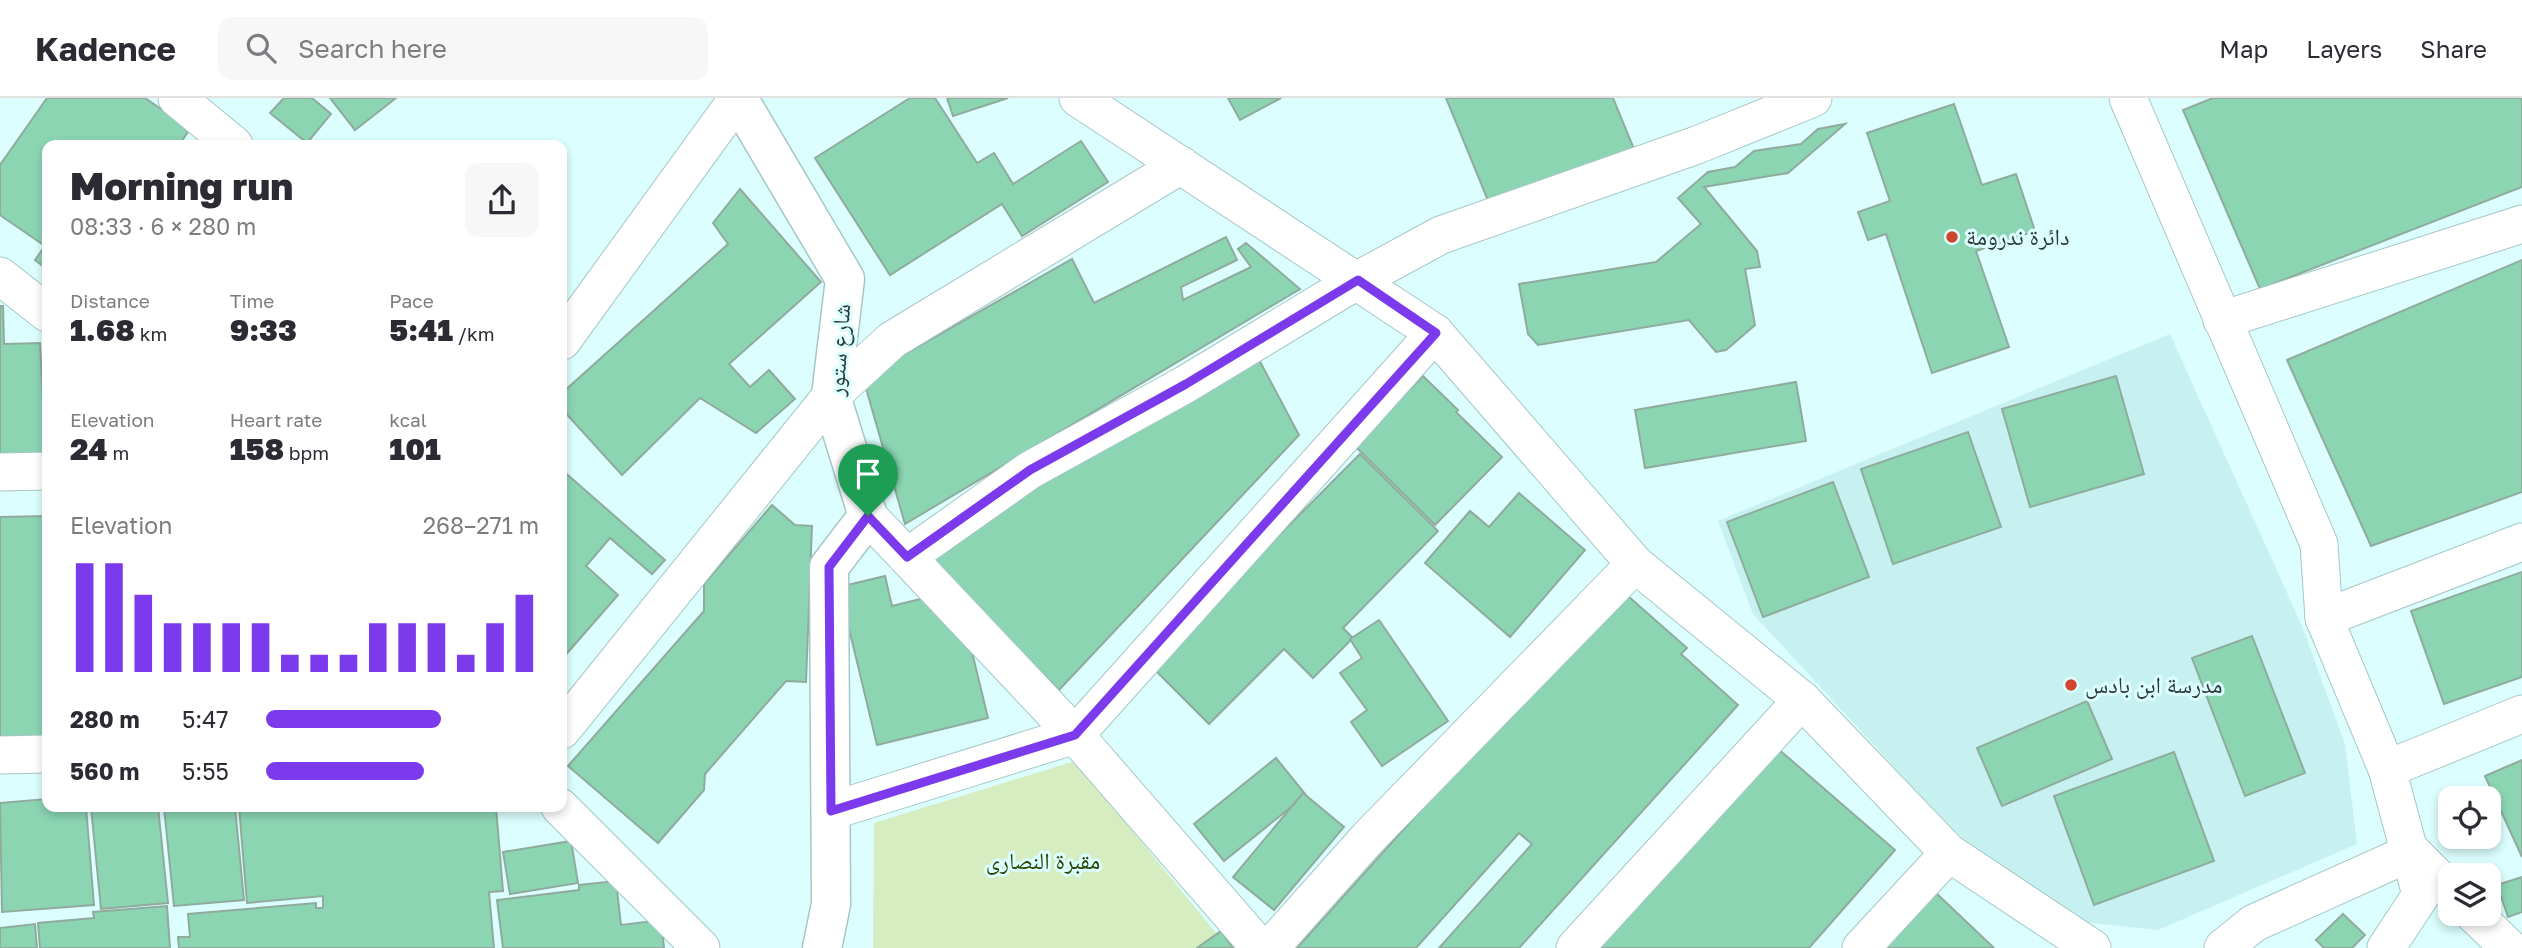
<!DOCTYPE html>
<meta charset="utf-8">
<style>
body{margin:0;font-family:"Golos Text","Noto Naskh Arabic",sans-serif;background:#f7f7f7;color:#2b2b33;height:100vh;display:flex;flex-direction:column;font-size:26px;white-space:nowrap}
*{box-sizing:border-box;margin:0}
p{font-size:23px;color:#7c7c81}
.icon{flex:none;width:38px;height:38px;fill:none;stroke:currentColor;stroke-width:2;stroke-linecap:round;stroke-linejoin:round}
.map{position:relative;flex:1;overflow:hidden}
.drawer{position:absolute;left:42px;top:42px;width:525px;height:672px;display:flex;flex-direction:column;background:#fff;border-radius:14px;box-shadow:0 4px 10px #0003}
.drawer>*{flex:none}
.buttons{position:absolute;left:2438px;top:688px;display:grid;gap:14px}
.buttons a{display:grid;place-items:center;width:63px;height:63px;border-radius:14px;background:#fff;box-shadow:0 4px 10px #0003;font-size:35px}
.pin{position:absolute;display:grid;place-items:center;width:60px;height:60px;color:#fff;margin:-72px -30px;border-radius:50% 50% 50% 0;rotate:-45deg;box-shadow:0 0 7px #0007}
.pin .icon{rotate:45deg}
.round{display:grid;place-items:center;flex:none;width:74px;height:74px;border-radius:14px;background:#f7f7f7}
.head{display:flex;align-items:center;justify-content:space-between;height:119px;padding:0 28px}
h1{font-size:38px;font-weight:800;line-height:52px}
.figures{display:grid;grid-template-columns:repeat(3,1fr);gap:10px;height:119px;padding:7px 28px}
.figures div{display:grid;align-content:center}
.figures b{font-size:30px;font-weight:800}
.figures small{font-size:19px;font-weight:400}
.figures p{font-size:19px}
.chart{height:196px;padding:14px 28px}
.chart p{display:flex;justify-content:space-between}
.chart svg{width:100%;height:126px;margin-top:7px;stroke:#7c3aed;stroke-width:6}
ul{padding:0 28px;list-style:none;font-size:23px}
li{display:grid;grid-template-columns:112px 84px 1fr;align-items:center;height:52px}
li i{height:18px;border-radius:9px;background:#7c3aed}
header{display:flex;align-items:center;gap:42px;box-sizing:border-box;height:98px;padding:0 35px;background:#fff;border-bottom:2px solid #e1e1e2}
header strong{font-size:33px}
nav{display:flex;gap:38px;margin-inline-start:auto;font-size:24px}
.search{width:490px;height:63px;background:#f7f7f7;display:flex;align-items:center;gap:18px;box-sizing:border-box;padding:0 24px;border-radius:14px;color:#7c7c81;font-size:26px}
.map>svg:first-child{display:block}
.built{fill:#c7f1f1}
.green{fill:#d5edc1}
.building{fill:#8bd5b3;stroke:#90ab9d;stroke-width:2}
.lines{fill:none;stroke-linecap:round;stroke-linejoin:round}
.minor-casing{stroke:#a6c7c7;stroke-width:39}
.tertiary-casing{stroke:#a6c7c7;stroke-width:41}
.minor{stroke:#fff;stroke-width:37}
.tertiary{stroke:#fff;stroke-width:38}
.route-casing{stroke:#fff;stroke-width:14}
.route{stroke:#7c3aed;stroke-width:9}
.poi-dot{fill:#d1452f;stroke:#dcfefe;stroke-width:2.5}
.labels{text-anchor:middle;stroke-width:6;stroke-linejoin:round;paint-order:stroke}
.poi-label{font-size:23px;fill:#2d3a3a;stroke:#dcfefe;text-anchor:start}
.street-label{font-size:23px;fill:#2d3a3a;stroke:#dcfefe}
.park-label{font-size:23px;fill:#284401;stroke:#dcfefe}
</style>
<header>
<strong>Kadence</strong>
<div class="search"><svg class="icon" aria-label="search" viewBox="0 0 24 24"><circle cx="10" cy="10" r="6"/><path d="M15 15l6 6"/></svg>Search here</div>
<nav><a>Map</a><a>Layers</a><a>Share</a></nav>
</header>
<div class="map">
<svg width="2522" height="850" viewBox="0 0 2522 850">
<rect width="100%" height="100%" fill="#dcfefe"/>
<path class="built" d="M2170,236L2302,528L2345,646L2357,746L2158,832L2081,824L1979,757L1920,697L1753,516L1718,423Z"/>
<path class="green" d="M1075,663L1221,841L1200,850H873L874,725Z"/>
<g class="building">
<path d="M47,0H145L190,31L179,47H47V171L35,162L45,148L0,117V67Z"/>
<path d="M284,0H312L331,16L307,45L270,15Z"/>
<path d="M330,0H396L355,32Z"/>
<path d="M910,0H935L977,65L994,55L1013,86L1081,43L1108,84L1022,138L1002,106L890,177L815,60Z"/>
<path d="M947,0H1008L953,18Z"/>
<path d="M1228,0H1281L1240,22Z"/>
<path d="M1446,0H1613L1634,51L1496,122Z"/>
<path d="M2213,0H2522V89L2260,191L2183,12Z"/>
<path d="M1954,6L1982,87L2016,76L2035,133L1976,153L2009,249L1932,275L1886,136L1868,142L1858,114L1890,103L1867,35Z"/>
<path d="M1845,26L1788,75L1704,89L1757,153L1760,169L1745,171L1755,227L1726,252L1716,254L1689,222L1538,247L1528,236L1519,186L1656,164L1701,126L1678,100L1708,74L1735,69L1754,53L1801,46L1818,31Z"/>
<path d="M740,91L821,184L729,266L750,289L769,272L795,301L756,335L700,300L622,377L562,311V295L728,146L713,125Z"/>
<path d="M1226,139L1237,162L1181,189L1183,202L1251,169L1238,151L1246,145L1300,191L905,426L863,280L1072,161L1094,205Z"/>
<path d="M2522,162V394L2371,448L2287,262Z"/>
<path d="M0,208H3L4,246L40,245L43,300H47V361L0,364Z"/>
<path d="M1257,258L1299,337L1059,592L922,453Z"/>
<path d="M1423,278L1458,312L1456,314L1502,359L1435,427L1354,347Z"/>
<path d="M2116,278L2144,376L2030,409L2002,311Z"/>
<path d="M1796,284L1806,343L1645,370L1635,312Z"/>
<path d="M1968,334L2001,429L1893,466L1861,371Z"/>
<path d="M1360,356L1438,433L1343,530L1353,540L1313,580L1284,551L1209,626L1150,567Z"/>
<path d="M562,372L665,462L652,476L610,440L586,468L618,497L562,561Z"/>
<path d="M1833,384L1869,479L1763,519L1727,424Z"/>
<path d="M1519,395L1585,452L1510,539L1425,465L1470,413L1489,429Z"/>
<path d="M772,407L795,427L812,428L806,584L786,583L705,676L704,692L658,745L568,668L704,513V486Z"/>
<path d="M47,418V643L0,644V419Z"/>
<path d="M2522,474V579L2444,606L2411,513Z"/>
<path d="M885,478L892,508L957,492L988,620L877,647L839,489Z"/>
<path d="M1620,491L1687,550L1681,556L1738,607L1519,850H1439L1532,746L1519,735L1416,850H1297Z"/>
<path d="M1379,522L1448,623L1382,668L1351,624L1367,612L1340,575L1362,560L1350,541Z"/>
<path d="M2252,538L2305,675L2245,698L2192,560Z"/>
<path d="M2087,603L2112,661L2002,708L1977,650Z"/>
<path d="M1769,643L1895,752L1809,850H1589Z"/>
<path d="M2174,654L2214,763L2094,807L2054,698Z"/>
<path d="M1276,660L1306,697L1224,763L1194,726Z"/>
<path d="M2522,662V759L2485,678Z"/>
<path d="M1303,695L1344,729L1274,812L1233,779Z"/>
<path d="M47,701V709H86L94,807L2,814L0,705Z"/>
<path d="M91,709H158L168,805L101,811Z"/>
<path d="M164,709H235L244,802L174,808Z"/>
<path d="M239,709H496L503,793L489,794L494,850H179L178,839H190L188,816L316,805V810H323V798L247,805Z"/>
<path d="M571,743L578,785L510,796L503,754Z"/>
<path d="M2522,779V814L2508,819L2497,787Z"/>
<path d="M616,783L621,827L661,822L664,850H503L497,802L579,792V787Z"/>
<path d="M1934,793L1994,850H1880Z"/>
<path d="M167,808L170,850H40L38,825L94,820L93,814Z"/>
<path d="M2343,816L2365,837L2352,850H2324L2316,842Z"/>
<path d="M35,826L37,850H0V830Z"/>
<path d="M1221,833L1233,850H1197Z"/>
</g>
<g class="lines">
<g class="minor-casing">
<g id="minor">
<path d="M177,0L234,47"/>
<path d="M1078,0L1435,235L1635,466L1802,602L1949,755L2092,850"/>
<path d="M2128,0L2319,446L2324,520L2387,671L2421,797L2386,850"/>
<path d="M0,178L47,215"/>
<path d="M2222,222L2522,126"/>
<path d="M562,243L738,0"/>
<path d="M0,374L47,373"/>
<path d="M868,418L907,459L1030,372L1186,286L1358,182L1441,137L1697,47L1813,0"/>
<path d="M907,459L1075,637L1260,850"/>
<path d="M2324,520L2522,444"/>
<path d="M562,632L831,298L892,242L1181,67"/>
<path d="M0,657L47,656"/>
<path d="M2387,671L2522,616"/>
<path d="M560,709L701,850"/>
<path d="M831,713L1075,637L1435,235"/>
<path d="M2412,754L2450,792"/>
<path d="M2474,816L2509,850"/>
<path d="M1270,850L1368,740L1635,466"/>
<path d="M1575,850L1802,602"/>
<path d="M1861,850L1949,755"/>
<path d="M2223,850L2254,825L2412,754"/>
</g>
</g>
<g class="tertiary-casing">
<path id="tertiary" d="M738,0L845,181L831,298L868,418L829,469L831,806L822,850"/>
</g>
<use href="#minor" class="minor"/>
<use href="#tertiary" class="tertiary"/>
</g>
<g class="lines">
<g class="route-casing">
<path id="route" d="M1358,182L1436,235L1075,637L831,713L829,469L868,418L907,459L1030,372L1186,286Z"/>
</g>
<use href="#route" class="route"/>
</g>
<g class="poi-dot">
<circle cx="1952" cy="139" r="7"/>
<circle cx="2071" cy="587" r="7"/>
</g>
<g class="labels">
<g class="poi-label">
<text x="1966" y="147">دائرة ندرومة</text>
<text x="2085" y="595">مدرسة ابن بادس</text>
</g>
<g class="street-label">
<text transform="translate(839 252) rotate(-86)" y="8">شارع ستور</text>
</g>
<g class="park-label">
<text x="1043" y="771">مقبرة النصارى</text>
</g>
</g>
</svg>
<div class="buttons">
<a><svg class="icon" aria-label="locate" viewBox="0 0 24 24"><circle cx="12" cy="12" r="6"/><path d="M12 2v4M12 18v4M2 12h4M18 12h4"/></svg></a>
<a><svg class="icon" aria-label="layers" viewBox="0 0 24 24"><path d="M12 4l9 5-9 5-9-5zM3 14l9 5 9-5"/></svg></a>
</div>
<div class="pin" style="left:868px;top:418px;background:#1e9e55"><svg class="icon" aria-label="arrive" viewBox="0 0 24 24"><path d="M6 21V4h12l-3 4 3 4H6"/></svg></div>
<section class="drawer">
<div class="head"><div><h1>Morning run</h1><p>08:33 · 6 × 280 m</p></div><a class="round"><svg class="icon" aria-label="share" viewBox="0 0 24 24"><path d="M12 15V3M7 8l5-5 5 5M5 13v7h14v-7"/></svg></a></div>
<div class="figures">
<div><p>Distance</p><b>1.68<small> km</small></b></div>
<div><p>Time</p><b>9:33</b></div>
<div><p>Pace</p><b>5:41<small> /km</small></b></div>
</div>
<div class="figures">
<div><p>Elevation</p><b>24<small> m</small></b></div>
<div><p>Heart rate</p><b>158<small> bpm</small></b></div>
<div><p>kcal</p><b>101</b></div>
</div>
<div class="chart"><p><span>Elevation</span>268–271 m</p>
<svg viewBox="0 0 160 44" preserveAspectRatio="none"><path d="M5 44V6M15 44V6M25 44V17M35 44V27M45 44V27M55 44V27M65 44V27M75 44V38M85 44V38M95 44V38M105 44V27M115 44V27M125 44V27M135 44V38M145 44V27M155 44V17"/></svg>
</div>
<ul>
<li><b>280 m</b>5:47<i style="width:64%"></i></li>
<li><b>560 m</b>5:55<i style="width:58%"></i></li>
</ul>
</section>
</div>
